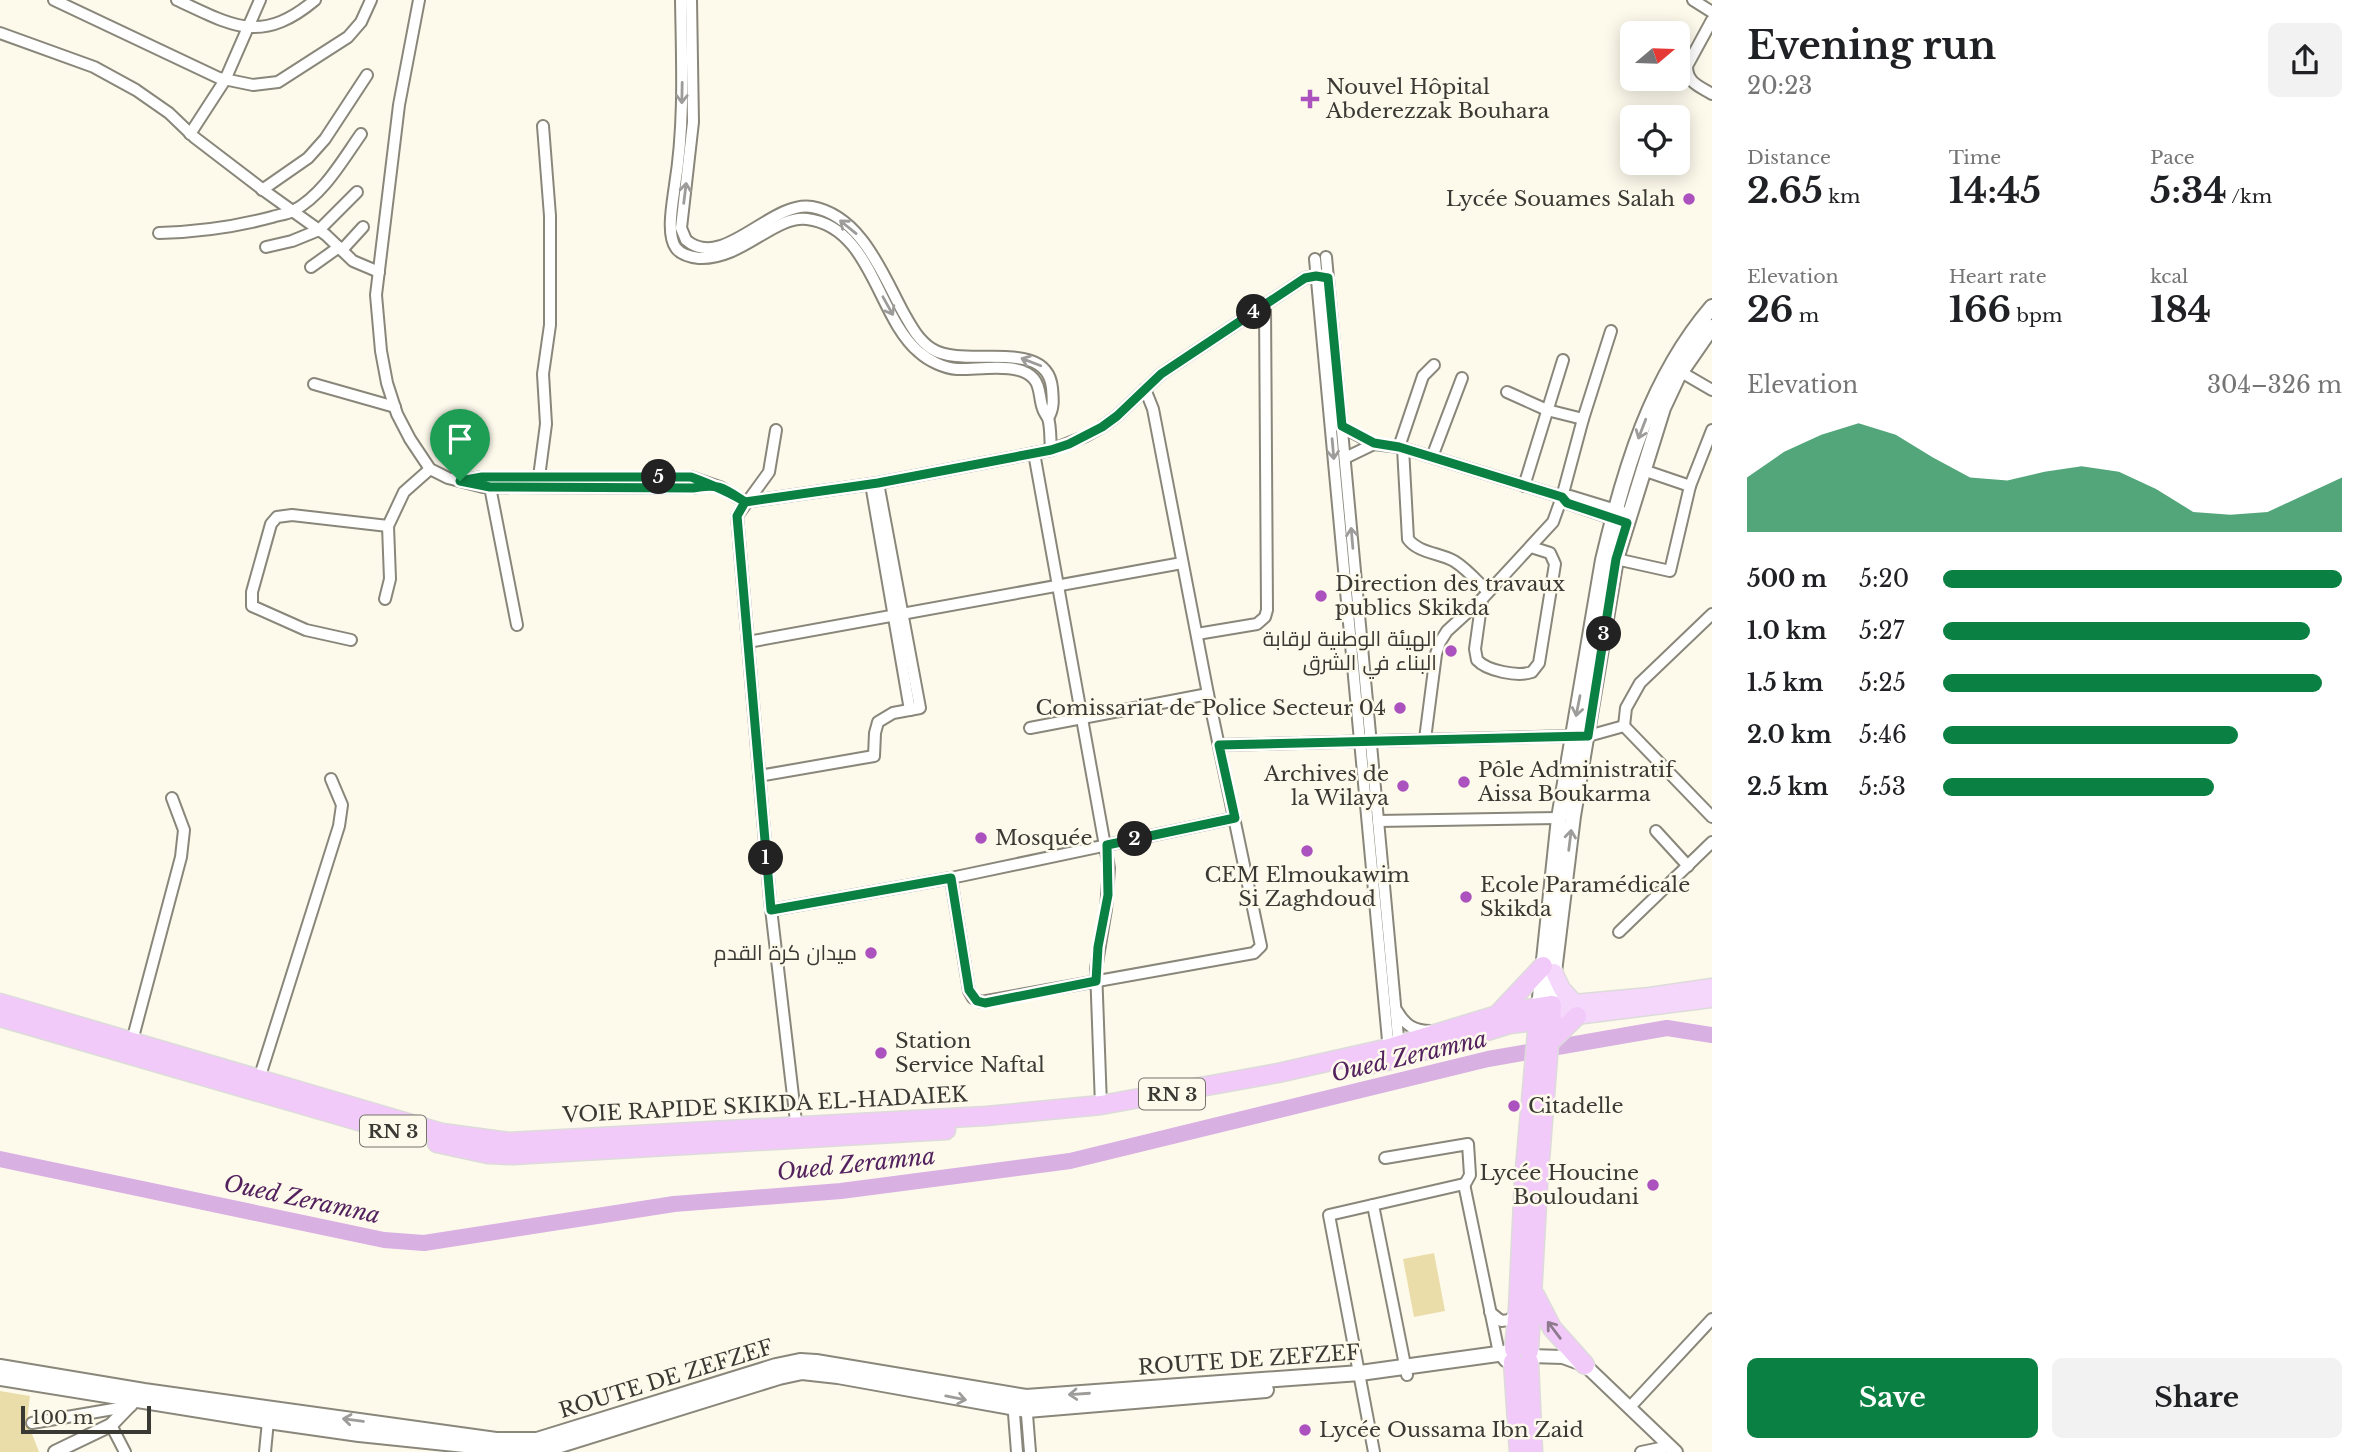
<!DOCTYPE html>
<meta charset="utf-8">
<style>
body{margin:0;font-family:"Libre Baskerville",Cairo,serif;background:#f2f2f2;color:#202124;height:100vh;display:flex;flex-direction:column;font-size:26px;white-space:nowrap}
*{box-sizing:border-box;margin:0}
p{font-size:23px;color:#757577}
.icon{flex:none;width:38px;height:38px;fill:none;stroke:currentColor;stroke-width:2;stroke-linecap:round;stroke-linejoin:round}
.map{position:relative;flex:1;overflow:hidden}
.drawer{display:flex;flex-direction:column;background:#fff;width:665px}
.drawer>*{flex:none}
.needle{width:46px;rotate:71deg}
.controls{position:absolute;left:1620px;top:21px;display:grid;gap:14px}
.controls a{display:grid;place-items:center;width:70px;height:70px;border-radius:10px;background:#fff;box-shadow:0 4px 18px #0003;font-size:35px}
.scale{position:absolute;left:21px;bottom:18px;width:130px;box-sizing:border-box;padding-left:7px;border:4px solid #3b3934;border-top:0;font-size:19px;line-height:24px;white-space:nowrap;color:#3b3934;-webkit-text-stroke:5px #fdfaec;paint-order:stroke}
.pin{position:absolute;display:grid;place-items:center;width:60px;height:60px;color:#fff;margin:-72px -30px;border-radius:50% 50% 50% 0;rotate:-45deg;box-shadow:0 0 7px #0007}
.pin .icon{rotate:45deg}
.km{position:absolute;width:35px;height:35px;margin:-18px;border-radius:50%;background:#222;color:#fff;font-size:19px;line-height:35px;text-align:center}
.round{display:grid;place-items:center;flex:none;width:74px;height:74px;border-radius:10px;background:#f2f2f2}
.summary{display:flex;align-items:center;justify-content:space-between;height:119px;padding:0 35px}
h1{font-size:38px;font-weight:800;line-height:52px}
.stats{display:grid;grid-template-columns:repeat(3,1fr);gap:10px;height:119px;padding:7px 35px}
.stats div{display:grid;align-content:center}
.stats b{font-size:35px;font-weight:800}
.stats small{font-size:19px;font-weight:400}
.stats p{font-size:19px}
.chart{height:196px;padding:14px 35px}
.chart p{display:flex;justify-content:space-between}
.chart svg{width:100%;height:126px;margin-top:7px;fill:#0b8043;opacity:.7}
.cta{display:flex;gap:14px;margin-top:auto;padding:14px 35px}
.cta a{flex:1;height:80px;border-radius:10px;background:#0b8043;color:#fff;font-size:28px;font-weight:800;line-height:80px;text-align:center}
.cta a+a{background:#f2f2f2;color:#202124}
ul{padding:0 35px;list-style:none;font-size:23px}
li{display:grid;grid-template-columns:112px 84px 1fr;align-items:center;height:52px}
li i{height:18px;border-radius:9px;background:#0b8043}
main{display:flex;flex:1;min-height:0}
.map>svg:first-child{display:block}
.green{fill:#ebdda9}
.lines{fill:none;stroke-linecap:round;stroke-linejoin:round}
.river{stroke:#d8b0e2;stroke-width:16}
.minor-casing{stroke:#89867a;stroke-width:14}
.tertiary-casing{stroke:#89867a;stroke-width:16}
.secondary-casing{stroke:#89867a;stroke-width:18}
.primary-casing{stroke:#dcdbda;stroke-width:19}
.trunk-casing{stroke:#dcdbda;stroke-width:21}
.minor{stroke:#fff;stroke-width:10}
.tertiary{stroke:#fff;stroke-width:12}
.secondary{stroke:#fff;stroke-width:14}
.primary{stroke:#f5d7fb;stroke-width:16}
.trunk{stroke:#f2cafa;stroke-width:18}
.oneway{stroke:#9d9c9a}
.oneway2{stroke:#8d7a8d}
.route-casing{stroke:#fff;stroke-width:14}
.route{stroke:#0b8043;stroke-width:9}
.poi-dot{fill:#ab52bf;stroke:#fdfaec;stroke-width:2.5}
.labels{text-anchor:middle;stroke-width:5;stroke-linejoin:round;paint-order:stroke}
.shield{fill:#fdfaec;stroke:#75736b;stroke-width:2}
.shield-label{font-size:19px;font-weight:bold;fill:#3b3934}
.poi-label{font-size:21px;fill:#3b3934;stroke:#fdfaec;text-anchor:start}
.street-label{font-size:21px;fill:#3b3934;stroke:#fdfaec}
.water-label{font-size:23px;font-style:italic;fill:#53225e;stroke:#fdfaec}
</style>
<main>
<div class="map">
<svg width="1712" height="1452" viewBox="0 0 1712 1452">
<rect width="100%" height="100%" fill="#fdfaec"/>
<g class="green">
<path d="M1434,1253L1445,1311L1414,1317L1403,1259Z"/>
<path d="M0,1391L30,1396L27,1421L39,1452H0Z"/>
</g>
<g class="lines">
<path class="river" d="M0,1159L384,1240L424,1243L674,1204L841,1191L1070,1161L1488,1059L1667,1028L1712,1035"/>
<g class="minor-casing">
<g id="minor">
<path d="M54,0L219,78L253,85L278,82L348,37L361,22L371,0"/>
<path d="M177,0C233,26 261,45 315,0"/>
<path d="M419,0L399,105L376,295L381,351L387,383L397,414L410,439L430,469L448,478L483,487L693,488L708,485"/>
<path d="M681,0C682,61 685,124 675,185C673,201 666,235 676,248C681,255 690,257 699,258C742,260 774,215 807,219C872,227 877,317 919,352C929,361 944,368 957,369C978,370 1019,361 1034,379C1041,387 1039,399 1043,409C1044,412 1046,415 1048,418C1051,427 1050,440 1051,450"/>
<path d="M691,0L693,122L681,228L686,240C723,272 771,200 812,207C861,216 882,273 903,312C911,326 918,340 932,349C965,370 1047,336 1052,388C1053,399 1054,409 1048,418"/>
<path d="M1693,0L1712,12"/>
<path d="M1712,20L1687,66C1687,83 1699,86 1712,94"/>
<path d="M0,33L94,67L136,90L169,113L194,137L266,192L326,235L353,261L379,272"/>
<path d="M190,134L225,80L260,0"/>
<path d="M262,190L308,158L325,139L367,75"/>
<path d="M159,233C197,232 235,227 272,217C278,215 287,214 293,211C323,195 342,161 361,134"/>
<path d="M266,247L292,241L319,230L357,192"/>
<path d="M342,250L363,227"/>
<path d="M1326,257L1399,1048"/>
<path d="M1315,259L1389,1051"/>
<path d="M311,267L339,247"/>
<path d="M1681,372L1712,390"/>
<path d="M314,384L395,407"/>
<path d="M1507,392L1547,410L1583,419"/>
<path d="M1341,426L1374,444L1399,447L1562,497L1570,496L1629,514"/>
<path d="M776,430L769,472L737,516L770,900L797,1130"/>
<path d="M1399,447L1423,376L1434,365"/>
<path d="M1403,448L1408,539C1418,553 1440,553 1454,561C1467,569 1477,581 1488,592"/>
<path d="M1034,453L1109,868L1106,909L1096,969L1101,1105"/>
<path d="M1432,457L1462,378"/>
<path d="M1345,458L1374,444"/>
<path d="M1643,470L1690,486"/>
<path d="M539,477L546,424L543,374L550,325V216L543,126"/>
<path d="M460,481L482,477H691L720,487L745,502L878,483L1051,450L1086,436L1102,427L1117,416L1161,374L1305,278L1316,276L1328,278"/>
<path d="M871,484L910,710"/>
<path d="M1524,486L1563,360"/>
<path d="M490,487L517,625"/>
<path d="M1562,497L1567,503L1620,521"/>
<path d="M1616,559L1670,571L1690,486L1712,430"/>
<path d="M385,599L390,579L388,526L404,492L430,469"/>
<path d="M1482,599L1475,649L1477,660C1487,671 1518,677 1532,672L1539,663L1555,564L1550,553L1531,547"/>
<path d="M1197,634L1257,624L1265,617L1267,610L1265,305"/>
<path d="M351,640L306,630L252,606V592L271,524L277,517L292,515L388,526"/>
<path d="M748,642L1182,563"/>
<path d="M1624,726L1626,708L1640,683L1712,614"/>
<path d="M1030,728L1208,694"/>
<path d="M1588,736L1624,726L1712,817"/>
<path d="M1425,739L1436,654L1440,642L1447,631L1482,599L1553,522L1562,497L1583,419L1611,331"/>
<path d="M1219,745L1572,736"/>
<path d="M759,776L874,756L875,733L878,722L893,713L920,708L878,483"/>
<path d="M1378,821L1559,818"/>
<path d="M1656,831L1688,866"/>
<path d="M951,878L969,991L973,998L981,1002L1254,953L1261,946L1208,694L1153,409L1145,389"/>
<path d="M771,910L951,878L1235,818"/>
<path d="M1619,932L1712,842"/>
<path d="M1397,1011C1406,1026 1414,1031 1431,1031"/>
<path d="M132,1041L181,857L184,830L172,798"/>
<path d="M259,1079L339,826L342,805L331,779"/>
<path d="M1385,1158L1468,1144L1470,1175L1464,1186"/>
<path d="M1373,1205L1407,1375"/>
<path d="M1490,1312L1501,1321L1509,1320L1518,1312"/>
<path d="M1013,1401L1017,1452"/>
<path d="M1026,1402L1030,1452"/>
<path d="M1630,1407L1712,1319"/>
<path d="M32,1423L131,1406"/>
<path d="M111,1425L125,1452"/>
<path d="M265,1452L268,1421"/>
<path d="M1374,1452L1329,1215L1464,1184L1499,1353L1505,1361"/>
<path d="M1641,1452L1670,1446"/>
</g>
</g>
<g class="tertiary-casing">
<g id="tertiary">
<path d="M1530,1356L1563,1357L1585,1365L1676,1452"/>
<path d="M55,1452L111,1425L140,1395"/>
</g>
</g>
<g class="secondary-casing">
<g id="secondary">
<path d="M1552,1005L1554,972L1573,816L1616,559L1663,408L1678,376L1712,327"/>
<path d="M1539,1007L1559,818L1603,560C1624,471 1651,378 1712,307"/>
<path d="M0,1367L144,1391L496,1440H537L776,1366L800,1361L816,1362L1026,1397L1360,1373L1512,1352"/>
<path d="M0,1378L268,1421L359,1434L522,1451H539L557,1446L779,1377L802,1372L838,1376L1027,1410L1266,1390"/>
</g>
</g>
<g class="primary-casing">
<g id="primary">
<path d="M1554,972L1562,989L1575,1003"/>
<path d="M1552,1005L1650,996L1712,987"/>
<path d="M1552,1019L1712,999"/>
</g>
</g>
<g class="trunk-casing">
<g id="trunk">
<path d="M0,1003L442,1133L509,1142L986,1116L1101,1105L1278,1073L1389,1048L1507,1012L1552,1005L1538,1185L1529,1351"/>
<path d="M1498,1014L1543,966"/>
<path d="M0,1017L393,1131"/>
<path d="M1550,1042L1577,1016"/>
<path d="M1354,1068L1400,1058L1510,1024L1552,1019"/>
<path d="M437,1143L488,1154L513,1155L946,1130"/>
<path d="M1535,1295L1552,1328L1585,1365"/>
<path d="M1514,1349L1518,1309L1524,1180L1539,1010"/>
<path d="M1513,1362L1519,1452"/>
<path d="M1529,1362L1533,1452"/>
</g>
</g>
<use href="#minor" class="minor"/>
<use href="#tertiary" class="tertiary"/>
<use href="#secondary" class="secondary"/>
<use href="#primary" class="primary"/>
<use href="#trunk" class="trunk"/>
</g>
<defs><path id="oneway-shaft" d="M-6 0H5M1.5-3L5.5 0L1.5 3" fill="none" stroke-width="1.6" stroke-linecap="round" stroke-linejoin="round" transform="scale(1.75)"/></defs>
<g class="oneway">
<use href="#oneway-shaft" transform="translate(682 93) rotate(91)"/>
<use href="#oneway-shaft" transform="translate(685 193) rotate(-83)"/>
<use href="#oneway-shaft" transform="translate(848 227) rotate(-141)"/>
<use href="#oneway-shaft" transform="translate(888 306) rotate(61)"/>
<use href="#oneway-shaft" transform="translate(1031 362) rotate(-159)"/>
<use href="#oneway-shaft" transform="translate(1642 429) rotate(111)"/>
<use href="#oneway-shaft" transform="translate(1333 449) rotate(85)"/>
<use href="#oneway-shaft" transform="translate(1352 538) rotate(-95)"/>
<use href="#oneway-shaft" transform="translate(1578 706) rotate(101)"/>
<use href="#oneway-shaft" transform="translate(1570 840) rotate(-83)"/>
<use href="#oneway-shaft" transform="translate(1079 1394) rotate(176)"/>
<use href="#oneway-shaft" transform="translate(956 1398) rotate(11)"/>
<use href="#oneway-shaft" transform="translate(353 1420) rotate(-172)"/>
</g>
<use class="oneway2" href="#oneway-shaft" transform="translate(1554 1330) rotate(-127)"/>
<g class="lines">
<g class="route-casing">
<path id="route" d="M460,481L490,487L693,488C719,483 724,488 745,502L737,516L771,910L951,878L969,990L977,1001L985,1003L1096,981L1098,947L1108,895L1107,845L1235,818L1219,745L1588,736L1616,559L1627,523L1567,503L1562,497L1399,447L1374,443L1342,426L1328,278L1316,276L1305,278L1161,374L1117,416L1102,427L1069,444L1051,450L878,483L745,502C728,491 710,484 691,477H482L460,481"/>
</g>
<use href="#route" class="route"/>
</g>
<g class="poi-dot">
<path d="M1306.5 88.5h7v7h7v7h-7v7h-7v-7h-7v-7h7z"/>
<circle cx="1689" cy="199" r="7"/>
<circle cx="1321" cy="596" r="7"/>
<circle cx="1451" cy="651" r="7"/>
<circle cx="1400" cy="708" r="7"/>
<circle cx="1464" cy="782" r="7"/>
<circle cx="1403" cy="786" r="7"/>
<circle cx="981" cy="838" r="7"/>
<circle cx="1307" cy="851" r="7"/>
<circle cx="1466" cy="897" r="7"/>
<circle cx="871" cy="953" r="7"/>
<circle cx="881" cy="1053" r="7"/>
<circle cx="1514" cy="1106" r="7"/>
<circle cx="1653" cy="1185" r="7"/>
<circle cx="1305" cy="1430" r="7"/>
</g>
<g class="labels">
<g class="shield">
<rect x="1139" y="1078.5" width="66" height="31" rx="5"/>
<rect x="360" y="1115.5" width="66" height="31" rx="5"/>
</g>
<g class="shield-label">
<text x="1172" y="1101">RN 3</text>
<text x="393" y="1138">RN 3</text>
</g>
<g class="poi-label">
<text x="1326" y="94">Nouvel Hôpital<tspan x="1326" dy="24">Abderezzak Bouhara</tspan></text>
<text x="1675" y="206" text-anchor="end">Lycée Souames Salah</text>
<text x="1335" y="591">Direction des travaux<tspan x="1335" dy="24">publics Skikda</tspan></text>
<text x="1437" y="646" text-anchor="end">الهيئة الوطنية لرقابة<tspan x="1437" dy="24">البناء في الشرق</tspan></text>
<text x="1386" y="715" text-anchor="end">Comissariat de Police Secteur 04</text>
<text x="1478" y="777">Pôle Administratif<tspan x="1478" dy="24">Aissa Boukarma</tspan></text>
<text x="1389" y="781" text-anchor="end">Archives de<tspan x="1389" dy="24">la Wilaya</tspan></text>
<text x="995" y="845">Mosquée</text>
<text x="1307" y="882" text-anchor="middle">CEM Elmoukawim<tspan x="1307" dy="24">Si Zaghdoud</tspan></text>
<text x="1480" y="892">Ecole Paramédicale<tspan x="1480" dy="24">Skikda</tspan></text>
<text x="857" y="960" text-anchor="end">ميدان كرة القدم</text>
<text x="895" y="1048">Station<tspan x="895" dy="24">Service Naftal</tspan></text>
<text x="1528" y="1113">Citadelle</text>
<text x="1639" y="1180" text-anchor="end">Lycée Houcine<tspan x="1639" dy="24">Bouloudani</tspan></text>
<text x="1319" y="1437">Lycée Oussama Ibn Zaid</text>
</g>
<g class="street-label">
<text transform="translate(765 1105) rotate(-3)" y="7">VOIE RAPIDE SKIKDA EL-HADAIEK</text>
<text transform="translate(1249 1360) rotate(-4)" y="7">ROUTE DE ZEFZEF</text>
<text transform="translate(666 1379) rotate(-17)" y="7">ROUTE DE ZEFZEF</text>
</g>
<g class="water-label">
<text transform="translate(1409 1056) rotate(-13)" y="8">Oued Zeramna</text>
<text transform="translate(856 1164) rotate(-6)" y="8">Oued Zeramna</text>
<text transform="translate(302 1199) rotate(12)" y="8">Oued Zeramna</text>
</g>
</g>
</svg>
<div class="controls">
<a><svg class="needle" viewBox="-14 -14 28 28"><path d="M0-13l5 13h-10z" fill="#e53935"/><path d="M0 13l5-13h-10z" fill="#757577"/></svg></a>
<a><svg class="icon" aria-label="locate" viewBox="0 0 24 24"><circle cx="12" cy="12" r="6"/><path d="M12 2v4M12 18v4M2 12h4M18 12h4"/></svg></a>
</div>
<div class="scale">100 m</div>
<div class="pin" style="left:460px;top:481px;background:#1e9e55"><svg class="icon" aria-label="arrive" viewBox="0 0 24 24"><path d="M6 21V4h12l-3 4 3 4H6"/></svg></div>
<b class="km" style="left:766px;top:858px">1</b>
<b class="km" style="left:1135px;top:839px">2</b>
<b class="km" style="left:1604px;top:634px">3</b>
<b class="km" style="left:1254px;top:312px">4</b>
<b class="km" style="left:659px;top:477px">5</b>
</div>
<section class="drawer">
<div class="summary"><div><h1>Evening run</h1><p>20:23</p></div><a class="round"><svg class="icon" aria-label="share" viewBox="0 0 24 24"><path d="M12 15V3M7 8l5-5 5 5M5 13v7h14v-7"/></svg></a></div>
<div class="stats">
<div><p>Distance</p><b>2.65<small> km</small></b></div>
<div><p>Time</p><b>14:45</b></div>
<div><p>Pace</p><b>5:34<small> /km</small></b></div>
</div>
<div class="stats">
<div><p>Elevation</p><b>26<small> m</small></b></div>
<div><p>Heart rate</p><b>166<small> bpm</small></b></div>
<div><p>kcal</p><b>184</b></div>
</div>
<div class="chart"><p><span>Elevation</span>304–326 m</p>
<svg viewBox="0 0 160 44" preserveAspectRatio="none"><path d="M0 44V25L10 16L20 10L30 6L40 10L50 18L60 25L70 26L80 23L90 21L100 23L110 29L120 37L130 38L140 37L150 31L160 25V44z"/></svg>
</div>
<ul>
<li><b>500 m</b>5:20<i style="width:100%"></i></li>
<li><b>1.0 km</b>5:27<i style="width:92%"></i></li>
<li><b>1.5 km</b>5:25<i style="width:95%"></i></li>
<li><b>2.0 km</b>5:46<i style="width:74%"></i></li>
<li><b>2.5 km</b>5:53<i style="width:68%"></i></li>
</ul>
<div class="cta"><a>Save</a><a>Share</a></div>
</section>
</main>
